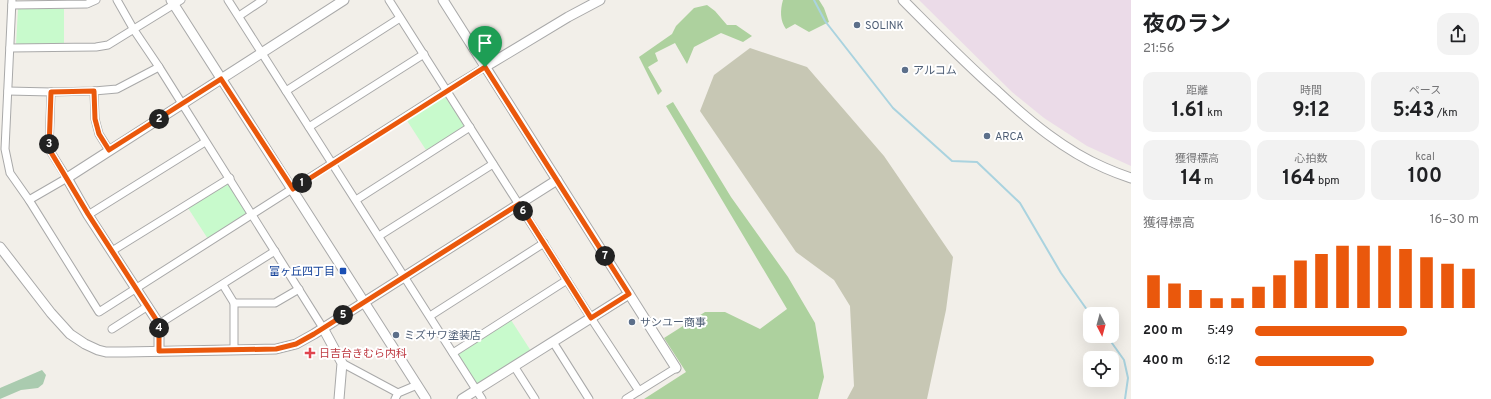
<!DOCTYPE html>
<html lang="ja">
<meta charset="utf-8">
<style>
body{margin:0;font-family:Overpass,"Noto Sans JP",sans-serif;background:#f2f2f2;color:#202124;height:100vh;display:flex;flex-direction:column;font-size:15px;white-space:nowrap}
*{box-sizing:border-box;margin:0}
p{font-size:13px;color:#757577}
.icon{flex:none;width:22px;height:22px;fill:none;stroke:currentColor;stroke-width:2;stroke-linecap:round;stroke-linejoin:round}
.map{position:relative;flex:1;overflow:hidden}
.sheet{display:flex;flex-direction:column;background:#fff;width:360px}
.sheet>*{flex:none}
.needle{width:26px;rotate:174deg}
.controls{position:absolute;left:1083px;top:307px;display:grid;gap:8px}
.controls a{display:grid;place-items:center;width:36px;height:36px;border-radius:8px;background:#fff;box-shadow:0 4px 16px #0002;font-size:20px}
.pin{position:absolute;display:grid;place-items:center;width:34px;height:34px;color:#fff;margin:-41px -17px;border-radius:50% 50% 50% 0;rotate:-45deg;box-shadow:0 0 4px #0007}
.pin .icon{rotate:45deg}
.km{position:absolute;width:20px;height:20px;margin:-10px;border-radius:50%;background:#222;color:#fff;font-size:11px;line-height:20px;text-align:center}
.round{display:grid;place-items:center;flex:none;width:42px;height:42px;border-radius:12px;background:#f2f2f2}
.head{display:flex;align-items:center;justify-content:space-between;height:68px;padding:0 12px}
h1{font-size:22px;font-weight:700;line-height:30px}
.figures{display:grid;grid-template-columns:repeat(3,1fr);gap:6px;height:68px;padding:4px 12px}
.figures div{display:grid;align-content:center;border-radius:10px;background:#f2f2f2;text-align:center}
.figures b{font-size:20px;font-weight:700}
.figures small{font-size:11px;font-weight:400}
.figures p{font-size:11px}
.chart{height:112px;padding:8px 12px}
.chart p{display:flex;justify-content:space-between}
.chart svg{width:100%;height:72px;margin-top:4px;stroke:#ea580c;stroke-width:6}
ul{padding:0 12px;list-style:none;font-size:13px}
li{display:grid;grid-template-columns:64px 48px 1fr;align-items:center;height:30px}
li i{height:10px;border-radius:5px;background:#ea580c}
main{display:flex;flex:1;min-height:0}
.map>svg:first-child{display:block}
.industrial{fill:#ebdbe8}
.construction{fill:#c7c7b4}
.forest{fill:#add19e}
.cemetery{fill:#aacbaf}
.park{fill:#c8facc}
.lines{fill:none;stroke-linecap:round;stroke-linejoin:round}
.stream{stroke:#aad3df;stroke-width:2}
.minor-casing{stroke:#a9a9a9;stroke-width:9}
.tertiary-casing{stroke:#a9a9a9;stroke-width:11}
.minor{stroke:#fff;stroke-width:7}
.tertiary{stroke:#fff;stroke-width:9}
.route-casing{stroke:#fff;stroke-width:8}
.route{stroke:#ea580c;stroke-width:5}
.service-dot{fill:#5c6f8a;stroke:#fff;stroke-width:1.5}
.transit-dot{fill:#1a4fb4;stroke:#fff;stroke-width:1.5}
.health-dot{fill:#e0444e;stroke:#fff;stroke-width:1.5}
.labels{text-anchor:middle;stroke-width:4;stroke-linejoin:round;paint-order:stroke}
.service-label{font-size:11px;fill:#4e5e75;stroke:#fff;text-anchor:start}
.transit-label{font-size:11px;fill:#164399;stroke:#fff;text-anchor:end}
.health-label{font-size:11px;fill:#be3a42;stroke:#fff;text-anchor:start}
</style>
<main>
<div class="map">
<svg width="1131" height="399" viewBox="0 0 1131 399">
<rect width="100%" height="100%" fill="#f2efe9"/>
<path class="industrial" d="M919,0H1131V166L1087,146L1044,118L1012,92Z"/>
<path class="construction" d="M750,48L807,67L884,156L953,257L946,310L927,399H847L854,386L850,306L834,280L796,252L700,111L714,75Z"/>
<g class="forest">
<path d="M783,0H819L824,8L829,22L809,32L795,24L786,29C780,21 780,10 783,0Z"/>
<path d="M707,5L715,11L727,25H736L752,36L743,42L721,33L694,47L687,64L675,43L655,53L658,61L648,67L662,91L658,95L639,57L672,34L676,26L694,8Z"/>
<path d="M673,102L731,197L788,277L815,323L824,377L818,399H644L686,372L664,338L705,312H725L760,329L787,309L666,106Z"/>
</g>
<path class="cemetery" d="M42,370L46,375L43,384L38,388L21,390L0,399V388Z"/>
<g class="park">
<path d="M18,9H64V44L16,45Z"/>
<path d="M445,97L464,123L463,128L426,150L406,119Z"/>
<path d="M225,183L231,185L246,211L245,217L208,239L188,208Z"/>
<path d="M511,320L531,351L479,384L475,382L458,356L460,352Z"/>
</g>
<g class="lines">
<g class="stream">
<path d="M814,0L825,21L893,108L952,161L977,162L1020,203L1061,273L1090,314"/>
<path d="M1107,336L1124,360L1128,378L1125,399"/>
</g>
<g class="minor-casing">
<g id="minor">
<path d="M12,0L5,149L10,173L29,200L99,312L447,90L485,67"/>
<path d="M117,0L134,30L159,67L323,328"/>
<path d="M228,0L482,399"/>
<path d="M389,0L591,318L639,391"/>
<path d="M12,5L87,4L96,0"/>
<path d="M239,16L263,0"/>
<path d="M10,48L96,47L108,45L181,0"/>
<path d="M8,91L51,92L49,149L67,178L29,200"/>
<path d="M94,91L95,119L99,134L109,150"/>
<path d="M286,91L400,18"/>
<path d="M51,92L94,91L117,89L159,67"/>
<path d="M309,127L424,54"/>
<path d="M356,200L470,127"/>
<path d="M88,215L205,142"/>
<path d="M379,236L493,164"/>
<path d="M112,251L230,178"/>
<path d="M223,285L234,303V350"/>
<path d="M234,303H275L299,289"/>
<path d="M430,316L544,243"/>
<path d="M159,324L275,251"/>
<path d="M112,329L148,306"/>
<path d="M553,342L589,399"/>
<path d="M453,353L567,280"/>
<path d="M342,363L398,393"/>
<path d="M514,366L535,399"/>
<path d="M395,399L398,393L417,385"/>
<path d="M626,399L676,368"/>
</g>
</g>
<g class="tertiary-casing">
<g id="tertiary">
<path d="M171,0L426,399"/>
<path d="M443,0L676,368"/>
<path d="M903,0C934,31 964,62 997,91C1029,121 1065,151 1105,168C1114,172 1122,175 1131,178"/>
<path d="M485,67L568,17L600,0"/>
<path d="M0,247L51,313L70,334L85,344L98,350L106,352H125L276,349L296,344L314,334L557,180"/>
<path d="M323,328L342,363L339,399"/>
<path d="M159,351V324L88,215L67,178L344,0"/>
<path d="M462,399L629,294"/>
</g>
</g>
<use href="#minor" class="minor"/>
<use href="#tertiary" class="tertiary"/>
</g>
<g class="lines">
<g class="route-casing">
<path id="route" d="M485,67L629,294L591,318L519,204L314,334L296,344L276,349L159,351V324L88,214L49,149L51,92L94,91L95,119L99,134L109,150L221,79L293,189Z"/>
</g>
<use href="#route" class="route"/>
</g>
<g class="service-dot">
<circle cx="857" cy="25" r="4"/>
<circle cx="905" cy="70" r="4"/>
<circle cx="987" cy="136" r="4"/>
<circle cx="632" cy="322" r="4"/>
<circle cx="396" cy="335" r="4"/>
</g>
<rect class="transit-dot" x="339" y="267" width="8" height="8" rx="2"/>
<path class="health-dot" d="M308 347h4v4h4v4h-4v4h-4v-4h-4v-4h4z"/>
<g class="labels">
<g class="service-label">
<text x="865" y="29">SOLINK</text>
<text x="913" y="74">アルコム</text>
<text x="995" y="140">ARCA</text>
<text x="640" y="326">サンユー商事</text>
<text x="404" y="339">ミズサワ塗装店</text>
</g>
<g class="transit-label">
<text x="335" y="275">富ヶ丘四丁目</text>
</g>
<g class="health-label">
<text x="319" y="357">日吉台きむら内科</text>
</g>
</g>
</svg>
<div class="controls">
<a><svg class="needle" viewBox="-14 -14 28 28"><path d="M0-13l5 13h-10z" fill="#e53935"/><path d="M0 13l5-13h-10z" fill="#757577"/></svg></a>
<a><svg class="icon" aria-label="locate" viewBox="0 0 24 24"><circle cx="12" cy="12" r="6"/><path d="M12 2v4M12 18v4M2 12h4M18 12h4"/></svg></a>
</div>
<div class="pin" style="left:485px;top:67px;background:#1e9e55"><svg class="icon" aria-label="arrive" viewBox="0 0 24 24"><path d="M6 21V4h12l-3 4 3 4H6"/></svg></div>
<b class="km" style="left:302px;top:183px">1</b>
<b class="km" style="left:159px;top:119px">2</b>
<b class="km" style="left:49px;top:144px">3</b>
<b class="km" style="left:159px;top:328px">4</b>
<b class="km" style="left:343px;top:315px">5</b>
<b class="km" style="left:523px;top:211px">6</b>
<b class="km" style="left:605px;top:256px">7</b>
</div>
<section class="sheet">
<div class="head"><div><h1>夜のラン</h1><p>21:56</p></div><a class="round"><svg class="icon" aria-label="share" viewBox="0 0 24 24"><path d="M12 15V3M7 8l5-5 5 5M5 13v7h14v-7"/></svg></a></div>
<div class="figures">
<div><p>距離</p><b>1.61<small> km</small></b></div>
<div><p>時間</p><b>9:12</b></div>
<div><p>ペース</p><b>5:43<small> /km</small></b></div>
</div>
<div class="figures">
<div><p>獲得標高</p><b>14<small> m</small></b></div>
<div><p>心拍数</p><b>164<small> bpm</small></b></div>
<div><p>kcal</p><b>100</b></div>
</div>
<div class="chart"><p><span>獲得標高</span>16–30 m</p>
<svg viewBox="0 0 160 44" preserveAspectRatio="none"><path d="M5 44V24M15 44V29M25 44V33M35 44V38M45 44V38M55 44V31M65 44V24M75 44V15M85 44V11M95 44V6M105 44V6M115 44V6M125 44V8M135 44V13M145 44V17M155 44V20"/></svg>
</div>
<ul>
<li><b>200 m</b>5:49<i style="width:68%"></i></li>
<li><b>400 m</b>6:12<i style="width:53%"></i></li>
</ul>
</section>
</main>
